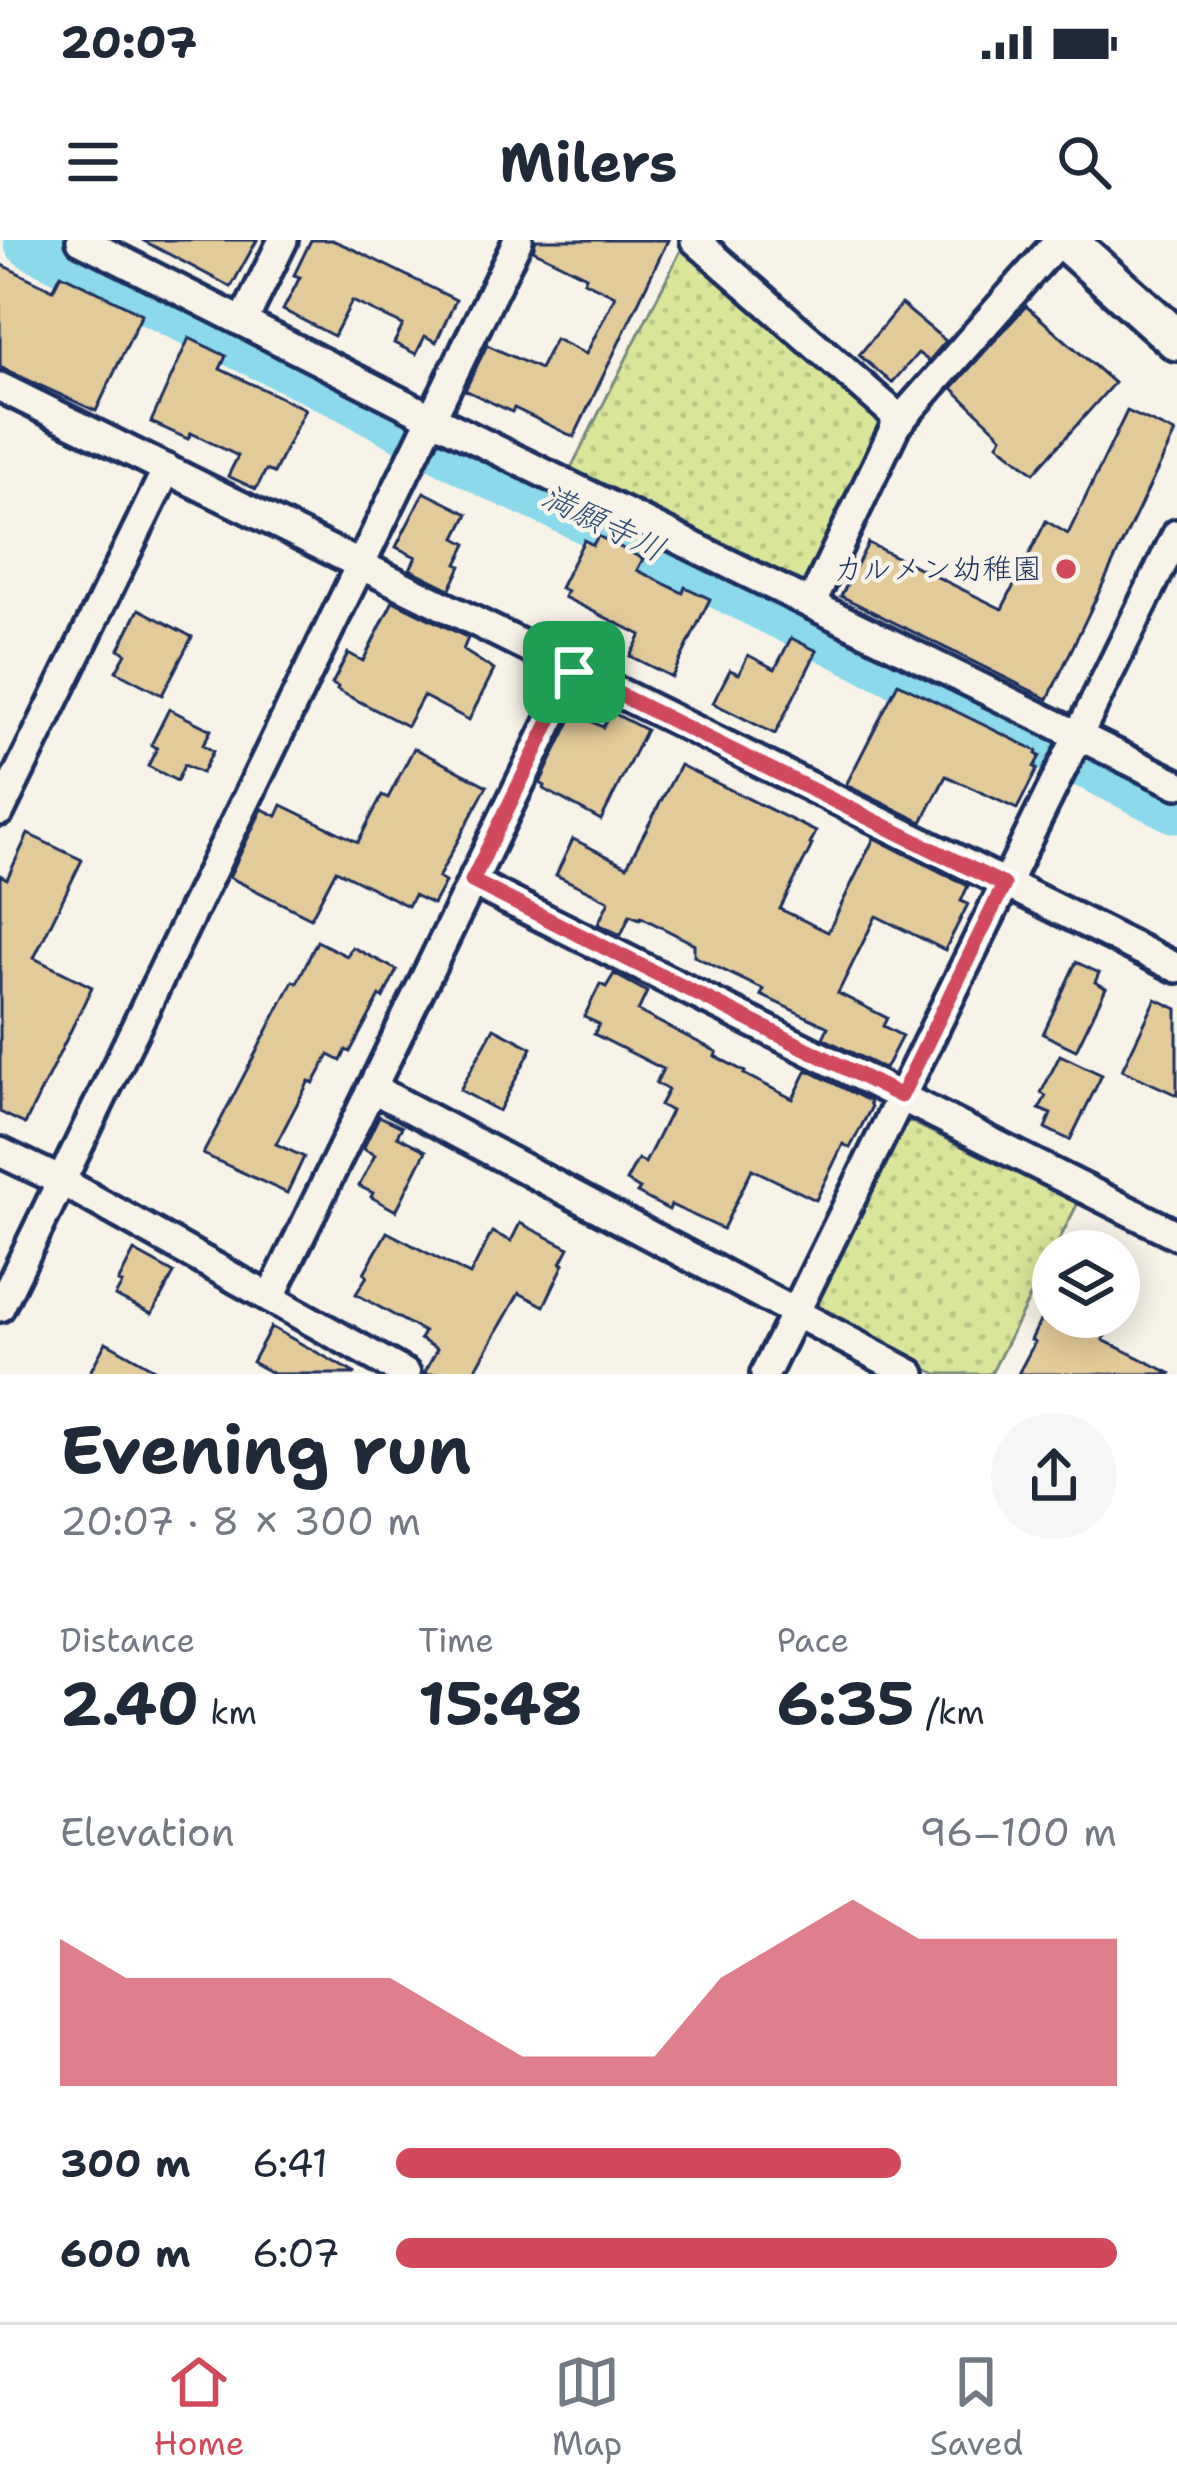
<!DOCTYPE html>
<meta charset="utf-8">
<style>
body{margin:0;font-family:"Shantell Sans","Klee One",sans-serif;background:#f6f6f7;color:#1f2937;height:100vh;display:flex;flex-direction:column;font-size:45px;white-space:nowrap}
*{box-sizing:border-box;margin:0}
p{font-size:39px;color:#747a83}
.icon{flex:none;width:66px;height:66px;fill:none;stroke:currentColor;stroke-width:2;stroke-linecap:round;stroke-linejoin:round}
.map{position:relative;height:1134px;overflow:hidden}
.side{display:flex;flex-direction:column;background:#fff;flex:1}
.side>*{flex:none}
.fabs{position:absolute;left:1032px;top:990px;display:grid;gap:24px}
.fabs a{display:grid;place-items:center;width:108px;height:108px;border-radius:50%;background:#fff;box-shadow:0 6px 30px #0003;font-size:60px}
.pin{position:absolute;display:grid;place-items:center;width:102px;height:102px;color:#fff;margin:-51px;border-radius:24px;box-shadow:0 6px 18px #0006}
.round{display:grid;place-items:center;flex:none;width:126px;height:126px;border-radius:63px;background:#f6f6f7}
.headline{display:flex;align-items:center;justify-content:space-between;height:204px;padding:0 60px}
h1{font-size:66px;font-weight:700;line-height:90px}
.metrics{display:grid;grid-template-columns:repeat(3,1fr);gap:18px;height:204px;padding:12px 60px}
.metrics div{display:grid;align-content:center}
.metrics b{font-size:60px;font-weight:700}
.metrics small{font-size:33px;font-weight:400}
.metrics p{font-size:33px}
.chart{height:336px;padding:24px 60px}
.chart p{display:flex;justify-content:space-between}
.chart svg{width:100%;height:216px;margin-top:12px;fill:#d1495b;opacity:.7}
ul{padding:0 60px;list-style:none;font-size:39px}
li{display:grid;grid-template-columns:192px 144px 1fr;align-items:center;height:90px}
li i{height:30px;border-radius:15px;background:#d1495b}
.status{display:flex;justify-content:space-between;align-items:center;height:84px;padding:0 60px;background:#fff;direction:ltr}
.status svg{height:33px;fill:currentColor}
header{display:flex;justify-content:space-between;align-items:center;height:156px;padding:0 60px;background:#fff;font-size:54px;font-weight:700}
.menu{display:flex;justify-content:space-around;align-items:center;height:168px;border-top:3px solid #e0e1e3;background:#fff;font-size:33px;color:#747a83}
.menu a{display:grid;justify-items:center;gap:6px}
.menu .on{color:#d1495b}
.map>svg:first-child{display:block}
.green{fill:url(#green-dots);stroke:#7a8a7c;stroke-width:3}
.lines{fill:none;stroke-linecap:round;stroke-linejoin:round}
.river{stroke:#8cd9eb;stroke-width:57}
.building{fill:#e3ca99;stroke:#1b2f5e;stroke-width:3}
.street-casing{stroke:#1b2f5e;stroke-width:36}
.secondary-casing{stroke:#1b2f5e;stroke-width:48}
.street{stroke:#f7f3e8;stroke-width:27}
.secondary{stroke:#f7f3e8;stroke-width:39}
.route-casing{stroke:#fff;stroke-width:24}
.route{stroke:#d1495b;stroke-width:15}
.poi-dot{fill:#d1495b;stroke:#f7f3e8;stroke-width:4.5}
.labels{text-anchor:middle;stroke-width:9;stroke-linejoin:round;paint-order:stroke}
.poi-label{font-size:30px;fill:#1b2f5e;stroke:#f7f3e8;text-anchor:end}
.water-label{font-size:33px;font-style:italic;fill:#32517a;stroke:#f7f3e8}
</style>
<div class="status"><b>20:07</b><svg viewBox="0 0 49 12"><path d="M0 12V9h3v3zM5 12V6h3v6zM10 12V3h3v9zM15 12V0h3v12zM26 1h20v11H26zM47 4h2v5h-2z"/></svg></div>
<header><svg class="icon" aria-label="menu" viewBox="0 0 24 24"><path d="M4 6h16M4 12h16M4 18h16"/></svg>Milers<svg class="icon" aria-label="search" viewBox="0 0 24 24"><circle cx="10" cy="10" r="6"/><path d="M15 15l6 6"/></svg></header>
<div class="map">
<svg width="1177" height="1134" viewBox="0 0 1177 1134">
<defs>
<pattern id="green-dots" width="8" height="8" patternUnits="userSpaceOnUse" patternTransform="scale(3)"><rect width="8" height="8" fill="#d9e699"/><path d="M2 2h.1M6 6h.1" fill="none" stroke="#bac686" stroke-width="1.8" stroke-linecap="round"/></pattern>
</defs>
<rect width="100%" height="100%" fill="#f7f3e8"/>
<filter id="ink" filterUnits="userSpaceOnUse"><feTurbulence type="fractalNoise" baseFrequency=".00833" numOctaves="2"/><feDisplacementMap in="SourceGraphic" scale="24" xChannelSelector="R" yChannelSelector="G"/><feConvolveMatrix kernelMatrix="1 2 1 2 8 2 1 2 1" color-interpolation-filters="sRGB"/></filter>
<g filter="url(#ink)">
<g class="green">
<path d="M682,8L884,181L807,349L570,230Z"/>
<path d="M909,881L1078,963L991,1134H937L803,1069L896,892Z"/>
</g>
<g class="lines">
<path class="river" d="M32,0L346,152L496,233L621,291L1047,503L1093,523L1177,565"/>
</g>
<g class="building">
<path d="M142,0H257L231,47Z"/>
<path d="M311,0H332L351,8L456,60L436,102L425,96L416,114L394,103L403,85L352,61L334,96L283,70L300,37L294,35Z"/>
<path d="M536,0H668L574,197L514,168L512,172L465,150L487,105L540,129L555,99L586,114L615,56L584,41L586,36L533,10Z"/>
<path d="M0,24L53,50L61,34L142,74L96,171L0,127Z"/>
<path d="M901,64L946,101L929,121L918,113L892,143L859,115Z"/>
<path d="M1026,66L1114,143L1034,233L998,204L1002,196L952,148Z"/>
<path d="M189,98L226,116L220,129L305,169L274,233L266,230L256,249L228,236L238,216L191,193L188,199L151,182Z"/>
<path d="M1127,171L1175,193L1048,459L841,356L868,303L1002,369L1046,281L1068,294Z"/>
<path d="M424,252L468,274L456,298L467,304L457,324L461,326L450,349L410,329L416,317L396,307Z"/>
<path d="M598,296L643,319L637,330L683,353L685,347L710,359L672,437L630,416L641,395L564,357L567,351L560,348L584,300L593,305Z"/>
<path d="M393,361L468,398L463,410L494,430L469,480L423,456L407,486L337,450L338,447L332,444L348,413L363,421Z"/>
<path d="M139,369L192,397L162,455L116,431L126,413L119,409Z"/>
<path d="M791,398L817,411L775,494L713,463L730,430L739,434L748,415L775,429Z"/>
<path d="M898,443L1037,511L1036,514L1040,516L1034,527L1037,529L1017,569L946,536L922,582L846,545Z"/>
<path d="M169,469L211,490L203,505L213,511L202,533L184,525L177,541L148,526L157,508L151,505Z"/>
<path d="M611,472L646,490L601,580L544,549L545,546L540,543L574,473L603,487Z"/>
<path d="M414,508L487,546L438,638L445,642L433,664L414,655L408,666L336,630L311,678L229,637L262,569L277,576L282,565L358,602L382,555L388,558Z"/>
<path d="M680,525L816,592L810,604L812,605L780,669L828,692L874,598L968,646L961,661L968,664L945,710L876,676L838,753L887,778L883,786L902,796L885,829L823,798L828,787L761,755L764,750L694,716V704L641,677L640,679L630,675L621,695L598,684L609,661L556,635L573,599L627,626Z"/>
<path d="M28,594L82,620L34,718L92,747L25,884L0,872V635L7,639Z"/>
<path d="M317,701L347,716L352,707L397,730L383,758L380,756L350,812L346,810L341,821L329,815L314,843L309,841L276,904L304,917L287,953L203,914L293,741L297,743Z"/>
<path d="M1076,722L1099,733L1095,742L1106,748L1076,810L1043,794Z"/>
<path d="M614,734L647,752L638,771L717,812L715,816L745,832L744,834L793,859L807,830L869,861L871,868L850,908L843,904L816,960L752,929L723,989L671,965L669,970L637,953L640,949L626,941L638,919L645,923L671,871L660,865L668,850L656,843L663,829L594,794L599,784L584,777L600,744L606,747Z"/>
<path d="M1156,759L1177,769V855L1122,830Z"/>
<path d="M494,788L532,808L499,871L460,850Z"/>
<path d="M1060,815L1102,835L1070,900L1045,888L1051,874L1039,869L1046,856L1041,853Z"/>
<path d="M379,876L402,887L397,896L426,911L396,971L371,957L373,953L359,946L375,915L363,909Z"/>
<path d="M520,983L569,1008L561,1023L564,1024L544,1066L519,1053L473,1134H424L437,1109L420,1099L424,1092L356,1054L367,1036L364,1033L387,992L470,1035L492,992L511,1001Z"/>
<path d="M134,1011L174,1033L152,1074L115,1056L122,1044L118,1042Z"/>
<path d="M1042,1077H1115L1103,1100L1172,1134H1018L1035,1102L1031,1100Z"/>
<path d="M271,1087L356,1134H274L252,1122Z"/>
<path d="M106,1102L163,1134H89Z"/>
</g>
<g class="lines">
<g class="street-casing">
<g id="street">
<path d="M81,0L432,178L1177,544"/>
<path d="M695,0L893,173L896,185"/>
<path d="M243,82L283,0"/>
<path d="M0,147L1177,728"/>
<path d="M811,364L896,185L1059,0"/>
<path d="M0,571L167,229"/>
<path d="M472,642L1177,995"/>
<path d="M372,848L911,1134"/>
<path d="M0,912L61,941L406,1134"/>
<path d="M270,1058L574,432"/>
<path d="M0,1067L518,0"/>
<path d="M765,1134L1177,294"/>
</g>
</g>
<g class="secondary-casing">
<path id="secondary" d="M1065,0L1177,100"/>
</g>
<use href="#street" class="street"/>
<use href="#secondary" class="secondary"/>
</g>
</g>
<g class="lines" filter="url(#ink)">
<g class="route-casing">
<path id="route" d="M574,432L1004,645L901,856L472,641Z"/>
</g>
<use href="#route" class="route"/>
</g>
<circle class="poi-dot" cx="1066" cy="329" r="12"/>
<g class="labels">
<g class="poi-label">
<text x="1042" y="339">カルメン幼稚園</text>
</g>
<g class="water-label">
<text transform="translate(604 282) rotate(26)" y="12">満願寺川</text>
</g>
</g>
</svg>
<div class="fabs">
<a><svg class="icon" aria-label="layers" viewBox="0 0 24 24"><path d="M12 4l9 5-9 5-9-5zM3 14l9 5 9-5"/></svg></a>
</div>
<div class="pin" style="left:574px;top:432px;background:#1e9e55"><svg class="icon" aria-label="arrive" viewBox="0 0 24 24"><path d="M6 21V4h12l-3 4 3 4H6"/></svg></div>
</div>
<section class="side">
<div class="headline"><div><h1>Evening run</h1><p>20:07 · 8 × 300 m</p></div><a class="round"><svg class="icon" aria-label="share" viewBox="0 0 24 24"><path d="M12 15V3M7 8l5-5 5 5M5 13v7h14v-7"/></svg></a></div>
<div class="metrics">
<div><p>Distance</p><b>2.40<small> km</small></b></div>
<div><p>Time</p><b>15:48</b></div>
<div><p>Pace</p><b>6:35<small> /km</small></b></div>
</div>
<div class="chart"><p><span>Elevation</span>96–100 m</p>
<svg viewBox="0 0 160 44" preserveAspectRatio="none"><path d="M0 44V14L10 22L20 22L30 22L40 22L50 22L60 30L70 38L80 38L90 38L100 22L110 14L120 6L130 14L140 14L150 14L160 14V44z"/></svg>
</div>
<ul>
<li><b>300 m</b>6:41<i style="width:70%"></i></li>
<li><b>600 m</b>6:07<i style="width:100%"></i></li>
</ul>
</section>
<nav class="menu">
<a class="on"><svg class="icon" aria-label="home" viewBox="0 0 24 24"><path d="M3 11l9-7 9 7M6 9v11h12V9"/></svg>Home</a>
<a><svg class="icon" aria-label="map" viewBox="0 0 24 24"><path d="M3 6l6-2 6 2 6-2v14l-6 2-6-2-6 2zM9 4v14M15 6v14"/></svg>Map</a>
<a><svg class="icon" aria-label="saved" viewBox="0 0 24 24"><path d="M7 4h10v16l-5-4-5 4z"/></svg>Saved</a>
</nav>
